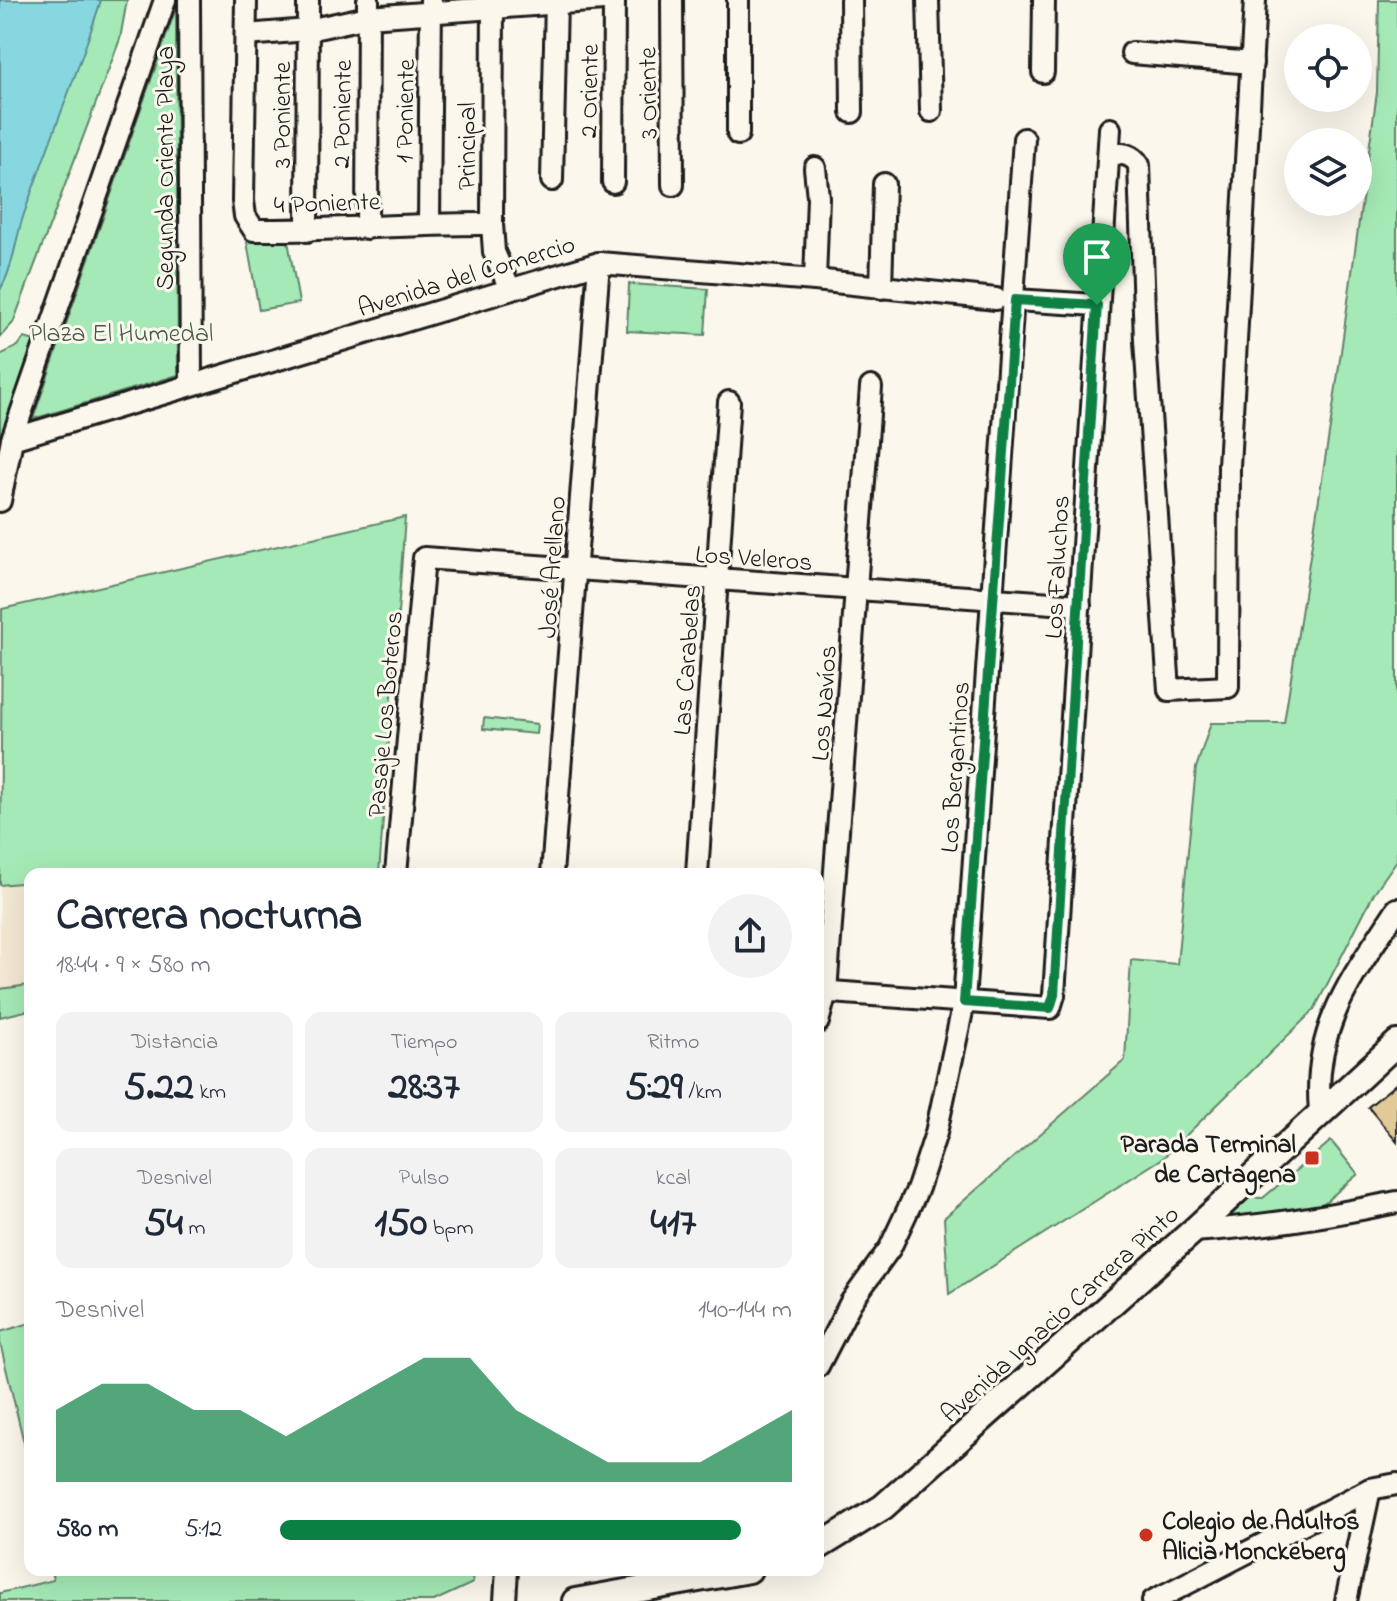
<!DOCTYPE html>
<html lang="es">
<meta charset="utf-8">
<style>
body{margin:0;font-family:"Indie Flower",sans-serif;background:#f2f2f3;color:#1f2937;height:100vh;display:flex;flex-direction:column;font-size:30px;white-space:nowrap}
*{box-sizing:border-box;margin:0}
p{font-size:26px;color:#747a83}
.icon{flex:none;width:44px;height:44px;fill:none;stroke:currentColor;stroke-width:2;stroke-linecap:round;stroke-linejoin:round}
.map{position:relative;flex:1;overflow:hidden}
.details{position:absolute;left:24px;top:868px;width:800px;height:708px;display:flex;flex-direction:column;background:#fff;border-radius:16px;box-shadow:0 8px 32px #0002}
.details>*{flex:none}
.fabs{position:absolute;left:1284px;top:24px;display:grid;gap:16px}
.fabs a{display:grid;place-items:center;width:88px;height:88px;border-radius:50%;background:#fff;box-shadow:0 8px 32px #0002;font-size:40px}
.pin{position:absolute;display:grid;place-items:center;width:68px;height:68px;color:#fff;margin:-82px -34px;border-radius:50% 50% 50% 0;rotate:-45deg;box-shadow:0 0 8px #0007}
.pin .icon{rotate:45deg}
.round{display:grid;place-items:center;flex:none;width:84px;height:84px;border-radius:42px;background:#f2f2f3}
.headline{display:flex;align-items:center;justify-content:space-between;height:136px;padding:0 32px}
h1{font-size:44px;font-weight:800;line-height:60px}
.metrics{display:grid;grid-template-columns:repeat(3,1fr);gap:12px;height:136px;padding:8px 32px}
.metrics div{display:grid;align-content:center;border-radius:16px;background:#f2f2f3;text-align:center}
.metrics b{font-size:40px;font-weight:800}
.metrics small{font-size:22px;font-weight:400}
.metrics p{font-size:22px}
.chart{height:224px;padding:16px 32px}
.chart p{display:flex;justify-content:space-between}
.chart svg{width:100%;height:144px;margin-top:8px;fill:#0b8043;opacity:.7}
ul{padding:0 32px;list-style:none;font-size:26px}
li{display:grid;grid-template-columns:128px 96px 1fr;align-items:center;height:60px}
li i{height:20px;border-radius:10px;background:#0b8043}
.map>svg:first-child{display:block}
.built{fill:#f4e9d3}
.green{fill:#a5eab6;stroke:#608369;stroke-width:2}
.water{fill:#86d7df;stroke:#5c8c91;stroke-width:2}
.building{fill:#e2c998;stroke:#1c1c1c;stroke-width:2}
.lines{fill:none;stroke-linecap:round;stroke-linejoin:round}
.minor-casing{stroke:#1c1c1c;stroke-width:26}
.major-casing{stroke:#1c1c1c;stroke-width:30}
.minor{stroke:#fbf7ec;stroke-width:20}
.major{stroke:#fbf7ec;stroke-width:24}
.route-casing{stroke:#fff;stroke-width:16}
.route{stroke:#0b8043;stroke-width:10}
.poi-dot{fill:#c8321e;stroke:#fbf7ec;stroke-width:3}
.labels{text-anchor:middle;stroke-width:6;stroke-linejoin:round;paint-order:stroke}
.street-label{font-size:26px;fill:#1c1c1c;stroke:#fbf7ec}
.park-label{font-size:26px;fill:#455a4a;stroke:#fbf7ec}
.poi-label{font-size:26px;font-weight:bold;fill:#1c1c1c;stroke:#fbf7ec;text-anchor:end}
</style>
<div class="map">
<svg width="1397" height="1601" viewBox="0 0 1397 1601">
<rect width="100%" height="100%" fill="#fbf7ec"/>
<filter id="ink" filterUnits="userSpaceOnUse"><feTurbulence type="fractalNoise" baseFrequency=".0125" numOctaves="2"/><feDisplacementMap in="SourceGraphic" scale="16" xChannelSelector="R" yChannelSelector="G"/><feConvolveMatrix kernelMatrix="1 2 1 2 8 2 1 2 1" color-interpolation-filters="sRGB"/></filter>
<g filter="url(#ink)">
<path class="built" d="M30,882V985L0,989V885Z"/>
<g class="green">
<path d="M0,0H127L120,39L13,323L0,337Z"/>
<path d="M1379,0H1397V860L1374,893L1314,1010L1163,1158L949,1294L944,1218L1125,1060L1131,960L1177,964L1196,768L1211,723H1284L1334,402L1377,92Z"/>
<path d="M176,8L178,375L33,419Z"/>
<path d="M287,235L299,303L259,310L247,242Z"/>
<path d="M629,284L708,289L705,335L627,331Z"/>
<path d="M24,338L35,341L0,445V355L18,346Z"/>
<path d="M405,517L379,874H30V882L0,885L2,609Z"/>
<path d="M484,718L537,724L536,734L483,729Z"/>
<path d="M30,985V1010L0,1017V989Z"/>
<path d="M1331,1141L1358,1174L1311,1214L1230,1218L1242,1197L1263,1198Z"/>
<path d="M30,1323V1468L0,1343V1332Z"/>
<path d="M51,1570H471L473,1583L434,1601H0V1593L53,1580Z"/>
</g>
<path class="water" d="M0,0H101C78,74 47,145 22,220C15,243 13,268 0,290Z"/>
<path class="building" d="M1397,1083V1142L1368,1107Z"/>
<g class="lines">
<g class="minor-casing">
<g id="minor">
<path d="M189,0L191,384"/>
<path d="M246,0L243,201L245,216L254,230C334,231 412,223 492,224"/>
<path d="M493,0L492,224L494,252L510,289"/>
<path d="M672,0L673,185"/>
<path d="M851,0L852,112"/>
<path d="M928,0L931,111"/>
<path d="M246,35L308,30L368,17L604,0"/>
<path d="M1132,53L1252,63"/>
<path d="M1043,72L1044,0"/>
<path d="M738,134V0"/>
<path d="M1109,153C1122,154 1132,153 1139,165L1145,341L1169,690L1228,687L1229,466L1255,0"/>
<path d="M552,180L556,0"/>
<path d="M613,182L614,0"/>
<path d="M429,223L431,0"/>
<path d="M367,228L368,0"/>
<path d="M307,231L308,0"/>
<path d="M815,280L818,197L815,168"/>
<path d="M881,288L884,184"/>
<path d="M1015,300L1097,305"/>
<path d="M12,439L599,263L815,280L996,299"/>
<path d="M0,501L12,439L165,0"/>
<path d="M396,874L424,558L1080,605"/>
<path d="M552,874L599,263"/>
<path d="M697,874L729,402"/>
<path d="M818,991L1050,1008L1054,995L1110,129"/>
<path d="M818,1022L826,992L871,387"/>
<path d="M1320,1111C1312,1026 1353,977 1397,909"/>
<path d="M1193,1231C1262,1227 1329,1216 1397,1202"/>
<path d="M818,1366L851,1302L890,1248L918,1188L936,1133L964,1002L1024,139"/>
<path d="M505,1601L507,1570"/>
<path d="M1153,1601L1370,1489L1397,1484"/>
<path d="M1346,1601L1370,1489"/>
</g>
</g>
<g class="major-casing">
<g id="major">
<path d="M818,1547L883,1507L1193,1231L1397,1043"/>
<path d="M575,1601L749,1570"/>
</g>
</g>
<use href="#minor" class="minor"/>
<use href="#major" class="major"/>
</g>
</g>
<g class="lines" filter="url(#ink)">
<g class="route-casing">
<path id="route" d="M1015,300L1097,305L1054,995L1050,1008L964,1002Z"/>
</g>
<use href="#route" class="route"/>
</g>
<g class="poi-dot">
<rect x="1304" y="1150" width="16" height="16" rx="4"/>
<circle cx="1146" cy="1535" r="8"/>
</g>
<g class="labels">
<g class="street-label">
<text transform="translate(588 91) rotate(-89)" y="9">2 Oriente</text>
<text transform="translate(647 93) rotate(-91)" y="9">3 Oriente</text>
<text transform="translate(404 111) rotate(-89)" y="9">1 Poniente</text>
<text transform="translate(341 114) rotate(-89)" y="9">2 Poniente</text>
<text transform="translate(281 115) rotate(-90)" y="9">3 Poniente</text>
<text transform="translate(466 146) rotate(-90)" y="9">Principal</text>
<text transform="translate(164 168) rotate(-90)" y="9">Segunda Oriente Playa</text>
<text transform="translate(327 202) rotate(-2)" y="9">4 Poniente</text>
<text transform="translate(466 275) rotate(-17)" y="9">Avenida del Comercio</text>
<text transform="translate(754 557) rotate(4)" y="9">Los Veleros</text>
<text transform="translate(551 567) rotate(-86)" y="9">José Arellano</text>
<text transform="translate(1056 567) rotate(-87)" y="9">Los Faluchos</text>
<text transform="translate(686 660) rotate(-86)" y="9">Las Carabelas</text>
<text transform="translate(823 703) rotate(-86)" y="9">Los Navíos</text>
<text transform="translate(384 714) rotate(-85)" y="9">Pasaje Los Boteros</text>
<text transform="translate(954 767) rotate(-86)" y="9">Los Bergantinos</text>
<text transform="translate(1059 1313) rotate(-42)" y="9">Avenida Ignacio Carrera Pinto</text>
</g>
<g class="park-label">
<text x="121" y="341">Plaza El Humedal</text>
</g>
<g class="poi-label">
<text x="1296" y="1152">Parada Terminal<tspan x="1296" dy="30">de Cartagena</tspan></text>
<text x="1162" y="1529" text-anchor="start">Colegio de Adultos<tspan x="1162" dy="30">Alicia Monckeberg</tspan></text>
</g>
</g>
</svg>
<div class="fabs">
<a><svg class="icon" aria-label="locate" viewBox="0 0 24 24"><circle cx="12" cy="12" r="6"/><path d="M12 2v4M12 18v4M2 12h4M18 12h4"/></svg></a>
<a><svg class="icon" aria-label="layers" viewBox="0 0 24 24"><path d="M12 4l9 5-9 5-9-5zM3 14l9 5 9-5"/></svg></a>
</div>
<div class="pin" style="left:1097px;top:305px;background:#1e9e55"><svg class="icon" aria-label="arrive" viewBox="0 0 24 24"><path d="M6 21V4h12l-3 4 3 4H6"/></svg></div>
<section class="details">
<div class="headline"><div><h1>Carrera nocturna</h1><p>18:44 · 9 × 580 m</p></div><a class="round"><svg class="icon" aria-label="share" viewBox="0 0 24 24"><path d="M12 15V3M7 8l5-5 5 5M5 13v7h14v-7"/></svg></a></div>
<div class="metrics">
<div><p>Distancia</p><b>5.22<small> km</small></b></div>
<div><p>Tiempo</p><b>28:37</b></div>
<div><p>Ritmo</p><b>5:29<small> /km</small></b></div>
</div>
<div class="metrics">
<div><p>Desnivel</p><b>54<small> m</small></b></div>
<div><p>Pulso</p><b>150<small> bpm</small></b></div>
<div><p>kcal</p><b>417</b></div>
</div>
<div class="chart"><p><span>Desnivel</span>140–144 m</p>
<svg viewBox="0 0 160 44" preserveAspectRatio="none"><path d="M0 44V22L10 14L20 14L30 22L40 22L50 30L60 22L70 14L80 6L90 6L100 22L110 30L120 38L130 38L140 38L150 30L160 22V44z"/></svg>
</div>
<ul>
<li><b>580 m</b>5:12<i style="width:90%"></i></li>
</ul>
</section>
</div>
